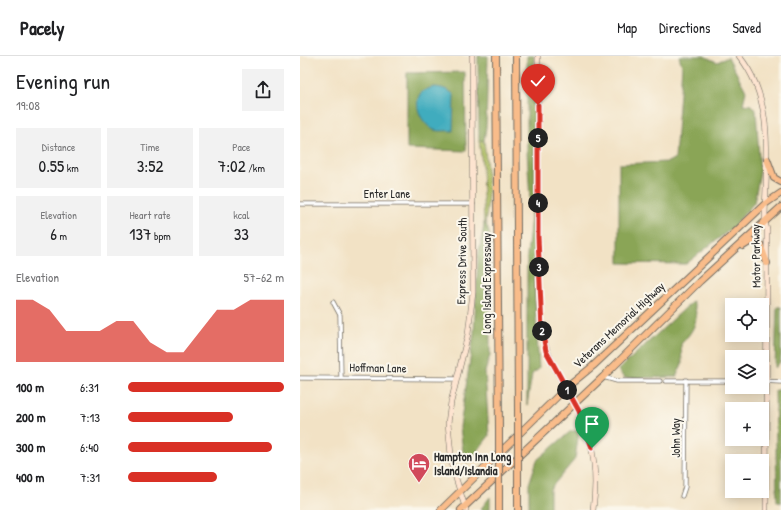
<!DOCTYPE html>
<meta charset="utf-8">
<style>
body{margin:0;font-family:"Patrick Hand",sans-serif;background:#f2f2f2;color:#202124;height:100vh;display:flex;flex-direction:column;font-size:15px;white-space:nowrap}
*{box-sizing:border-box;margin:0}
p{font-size:13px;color:#757577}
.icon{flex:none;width:22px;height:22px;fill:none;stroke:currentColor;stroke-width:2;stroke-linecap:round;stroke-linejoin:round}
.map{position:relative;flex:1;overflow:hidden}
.sheet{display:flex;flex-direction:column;background:#fff;width:300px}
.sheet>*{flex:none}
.controls{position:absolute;left:425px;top:242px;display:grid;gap:8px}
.controls a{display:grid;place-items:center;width:44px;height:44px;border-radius:0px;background:#fff;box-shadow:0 2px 10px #0003;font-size:20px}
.pin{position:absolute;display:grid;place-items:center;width:34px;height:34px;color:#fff;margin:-41px -17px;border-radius:50% 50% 50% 0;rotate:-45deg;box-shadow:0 0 4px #0007}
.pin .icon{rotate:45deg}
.km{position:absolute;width:20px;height:20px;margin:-10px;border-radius:50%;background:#222;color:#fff;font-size:11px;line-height:20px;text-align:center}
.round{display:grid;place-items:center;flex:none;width:42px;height:42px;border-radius:0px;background:#f2f2f2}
.head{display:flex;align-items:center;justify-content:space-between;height:68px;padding:0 16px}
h1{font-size:22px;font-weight:600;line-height:30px}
.stats{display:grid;grid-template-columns:repeat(3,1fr);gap:6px;height:68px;padding:4px 16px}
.stats div{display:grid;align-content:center;border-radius:0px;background:#f2f2f2;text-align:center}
.stats b{font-size:17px;font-weight:600}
.stats small{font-size:11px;font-weight:400}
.stats p{font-size:11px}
.chart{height:112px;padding:8px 16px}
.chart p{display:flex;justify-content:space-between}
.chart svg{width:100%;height:72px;margin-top:4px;fill:#d93025;opacity:.7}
ul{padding:0 16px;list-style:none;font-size:13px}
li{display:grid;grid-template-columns:64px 48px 1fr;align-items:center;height:30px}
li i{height:10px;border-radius:5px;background:#d93025}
header{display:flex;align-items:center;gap:24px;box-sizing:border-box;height:56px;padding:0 20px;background:#fff;border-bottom:1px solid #e0e0e0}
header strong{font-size:19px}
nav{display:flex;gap:22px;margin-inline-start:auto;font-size:14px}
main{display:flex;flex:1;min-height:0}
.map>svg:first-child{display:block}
.green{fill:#aebe61;stroke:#6c7446}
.forest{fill:#8aa557;stroke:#5a6841}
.water{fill:#3facbe;stroke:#356c74}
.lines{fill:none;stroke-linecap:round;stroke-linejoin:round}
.street-casing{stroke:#716b61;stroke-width:5}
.secondary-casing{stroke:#716b61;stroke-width:6}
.highway-casing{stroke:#716b61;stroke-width:8}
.street{stroke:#fff;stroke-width:3.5}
.secondary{stroke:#fde4d0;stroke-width:5}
.highway{stroke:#f9bc8a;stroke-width:6}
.highway-bridge-casing{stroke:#716b61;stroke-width:8;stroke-linecap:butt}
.highway-bridge{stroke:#f9bc8a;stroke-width:6}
.route-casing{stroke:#fff;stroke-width:8}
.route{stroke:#d93025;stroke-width:5}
.labels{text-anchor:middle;stroke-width:4;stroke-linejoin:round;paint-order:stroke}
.street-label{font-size:12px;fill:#2b2b2b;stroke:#fbf7ec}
.poi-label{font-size:12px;font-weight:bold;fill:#2b2b2b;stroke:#fbf7ec;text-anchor:start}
</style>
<header>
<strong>Pacely</strong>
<nav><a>Map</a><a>Directions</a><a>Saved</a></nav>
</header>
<main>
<section class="sheet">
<div class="head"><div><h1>Evening run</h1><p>19:08</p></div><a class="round"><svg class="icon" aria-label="share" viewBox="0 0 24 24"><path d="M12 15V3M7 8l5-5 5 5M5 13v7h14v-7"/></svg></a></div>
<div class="stats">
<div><p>Distance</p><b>0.55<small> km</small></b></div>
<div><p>Time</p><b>3:52</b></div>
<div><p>Pace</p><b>7:02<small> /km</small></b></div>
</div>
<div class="stats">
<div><p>Elevation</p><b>6<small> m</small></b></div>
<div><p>Heart rate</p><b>137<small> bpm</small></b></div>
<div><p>kcal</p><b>33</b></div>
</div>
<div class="chart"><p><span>Elevation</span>57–62 m</p>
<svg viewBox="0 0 160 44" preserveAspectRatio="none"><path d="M0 44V6L10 6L20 12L30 25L40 25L50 25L60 19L70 19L80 32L90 38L100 38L110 25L120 12L130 12L140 6L150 6L160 6V44z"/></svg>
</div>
<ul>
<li><b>100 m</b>6:31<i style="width:100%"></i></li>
<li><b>200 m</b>7:13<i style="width:67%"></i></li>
<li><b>300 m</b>6:40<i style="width:92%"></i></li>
<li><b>400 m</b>7:31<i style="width:57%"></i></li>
</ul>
</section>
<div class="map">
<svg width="481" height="454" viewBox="0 0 481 454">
<rect width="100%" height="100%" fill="#fbf7ec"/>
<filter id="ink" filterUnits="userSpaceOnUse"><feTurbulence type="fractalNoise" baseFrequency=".025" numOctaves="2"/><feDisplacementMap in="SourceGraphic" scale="8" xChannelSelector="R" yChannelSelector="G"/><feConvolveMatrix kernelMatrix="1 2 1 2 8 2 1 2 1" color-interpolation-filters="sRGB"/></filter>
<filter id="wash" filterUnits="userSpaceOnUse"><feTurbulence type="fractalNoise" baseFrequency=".012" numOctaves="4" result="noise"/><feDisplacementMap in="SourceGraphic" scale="16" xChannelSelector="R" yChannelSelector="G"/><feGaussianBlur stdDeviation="0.9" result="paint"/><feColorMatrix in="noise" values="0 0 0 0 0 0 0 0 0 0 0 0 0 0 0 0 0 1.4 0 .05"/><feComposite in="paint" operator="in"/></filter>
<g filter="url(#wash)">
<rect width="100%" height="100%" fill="#f2e2c5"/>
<path class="green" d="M179,84L184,85C187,113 191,143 184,171L182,108Z"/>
<g class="forest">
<path d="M178,0H188L186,71L184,85L179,84Z"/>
<path d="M227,0H234L235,244L239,313L232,318L227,349V199L231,161L227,95Z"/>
<path d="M379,0H404L417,6L428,1L446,35L443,48L451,49L456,54L460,116L454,147L432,172L386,208L319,207V108L368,106L375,102L382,10Z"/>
<path d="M165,16L166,95L107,93V17Z"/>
<path d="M185,165L190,179V299L185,316L189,380L168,407L163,396L160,371L174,277L178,200Z"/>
<path d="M393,245C400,265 394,274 381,288L382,308L376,321L324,322L318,314Z"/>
<path d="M477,251H481V299L480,306L475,312Z"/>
<path d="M475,334H481V447L477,445Z"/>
<path d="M271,375H279L275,403L250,433V454H229V428L237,404Z"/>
<path d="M190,441V454H180Z"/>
</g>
<path class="water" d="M134,31C141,31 150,34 154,39L153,75C147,74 139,76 134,74C122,68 113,50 120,38C123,34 130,32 134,31Z"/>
</g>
<g filter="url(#ink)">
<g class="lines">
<g class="street-casing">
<g id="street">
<path d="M0,148H173"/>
<path d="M33,246L40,259L41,322"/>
<path d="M303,321L317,325H360"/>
<path d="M0,322L157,323"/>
<path d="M366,325H432"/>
<path d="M462,325L481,326"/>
<path d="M382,440L385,431L386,324"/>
</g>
</g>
<g class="secondary-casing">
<g id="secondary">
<path d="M238,0C238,64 237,129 238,194C239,220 237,249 242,275C247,304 263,326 277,351C294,384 298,418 293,454"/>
<path d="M439,0C477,46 465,111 465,166L467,174L466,454"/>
<path d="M166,454L152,410L148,367L151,346L168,278L173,236L172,0"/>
</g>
</g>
<g class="highway-casing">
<g id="highway">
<path d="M196,0L199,373"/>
<path d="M216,0L218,355"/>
<path d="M467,103L474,122L481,126"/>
<path d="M443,190L451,185L460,188L467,207"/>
<path d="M218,422V454"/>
<path d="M199,440V454"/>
<path d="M141,454L266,332L293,310L465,148L481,137"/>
<path d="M161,454L303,321L400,225L481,151"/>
</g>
</g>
<use href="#street" class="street"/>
<use href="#secondary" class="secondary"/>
<use href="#highway" class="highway"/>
<g class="highway-bridge-casing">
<g id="highway-bridge">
<path d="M218,355V422"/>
<path d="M199,373V440"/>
</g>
</g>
<use href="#highway-bridge" class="highway-bridge"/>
</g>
</g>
<g class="lines" filter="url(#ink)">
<g class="route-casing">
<path id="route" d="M238,49V181L242,274L246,295L279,355L292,392"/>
</g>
<use href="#route" class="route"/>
</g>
<defs>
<g id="hotel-pin" transform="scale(1.15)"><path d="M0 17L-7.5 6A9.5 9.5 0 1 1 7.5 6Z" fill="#d1495b" stroke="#fbf7ec"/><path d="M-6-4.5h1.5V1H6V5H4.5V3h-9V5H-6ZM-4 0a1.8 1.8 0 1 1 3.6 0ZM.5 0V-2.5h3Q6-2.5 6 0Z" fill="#fff"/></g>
</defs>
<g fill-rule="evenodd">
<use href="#hotel-pin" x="119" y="408"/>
</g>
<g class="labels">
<g class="street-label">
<text x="87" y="142">Enter Lane</text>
<text transform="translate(456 200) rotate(-91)" y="4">Motor Parkway</text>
<text transform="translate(162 205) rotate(-89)" y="4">Express Drive South</text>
<text transform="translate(187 227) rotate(-90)" y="4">Long Island Expressway</text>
<text transform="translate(319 269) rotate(-43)" y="4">Veterans Memorial Highway</text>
<text transform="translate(78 312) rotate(1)" y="4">Hoffman Lane</text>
<text transform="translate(376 382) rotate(-90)" y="4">John Way</text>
</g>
<g class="poi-label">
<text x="134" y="405">Hampton Inn Long<tspan x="134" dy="14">Island/Islandia</tspan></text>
</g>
</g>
</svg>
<div class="controls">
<a><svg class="icon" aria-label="locate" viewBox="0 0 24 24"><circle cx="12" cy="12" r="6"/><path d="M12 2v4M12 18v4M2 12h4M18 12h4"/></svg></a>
<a><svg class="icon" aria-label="layers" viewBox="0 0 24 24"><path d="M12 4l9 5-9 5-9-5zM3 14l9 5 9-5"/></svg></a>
<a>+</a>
<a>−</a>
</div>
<div class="pin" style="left:292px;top:392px;background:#1e9e55"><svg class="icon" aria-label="arrive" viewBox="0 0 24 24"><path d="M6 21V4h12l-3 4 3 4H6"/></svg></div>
<div class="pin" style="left:238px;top:49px;background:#d93025"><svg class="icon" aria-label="check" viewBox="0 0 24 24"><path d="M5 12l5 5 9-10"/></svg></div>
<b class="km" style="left:267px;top:334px">1</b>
<b class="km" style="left:242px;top:275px">2</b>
<b class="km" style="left:239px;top:211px">3</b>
<b class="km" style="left:238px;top:147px">4</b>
<b class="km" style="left:238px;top:82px">5</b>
</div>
</main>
